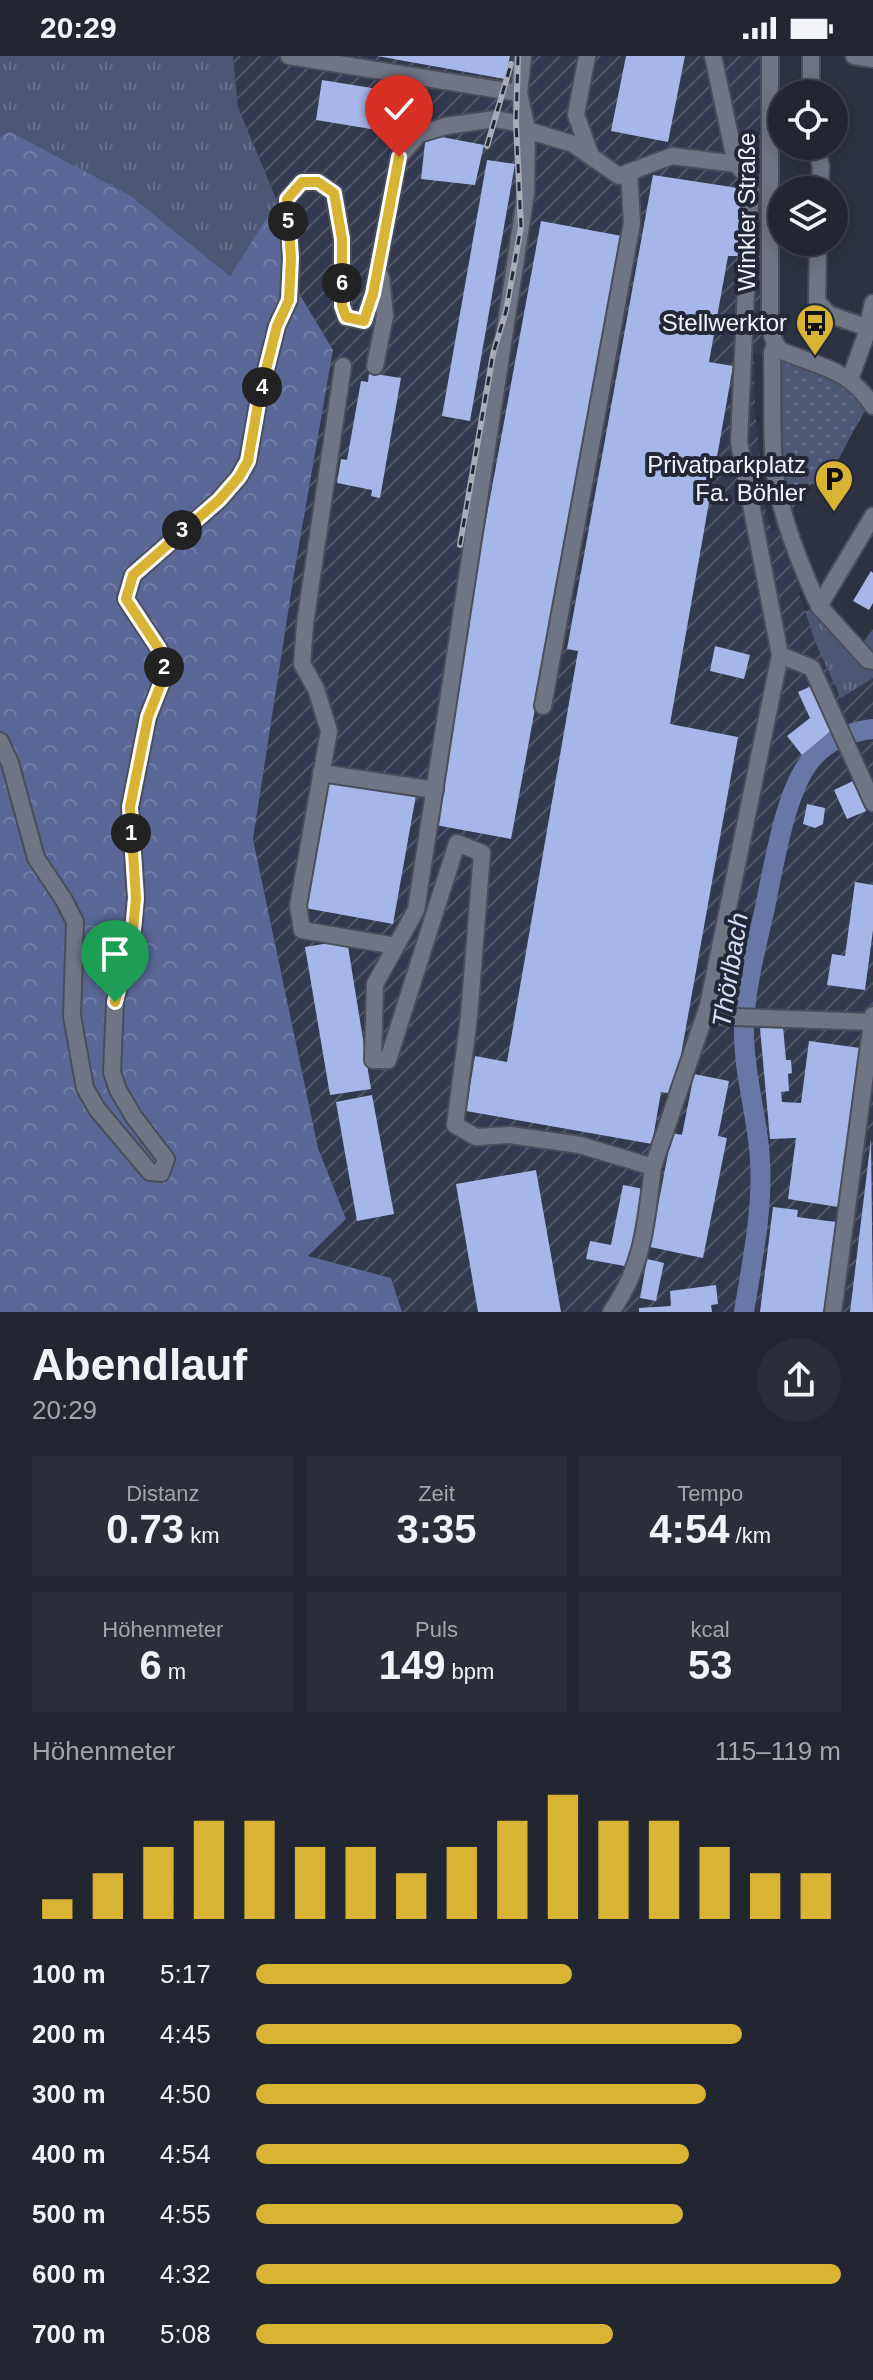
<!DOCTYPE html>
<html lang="de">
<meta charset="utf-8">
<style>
body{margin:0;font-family:Arial,sans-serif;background:#2a2e38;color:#f1f3f6;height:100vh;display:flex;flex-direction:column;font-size:30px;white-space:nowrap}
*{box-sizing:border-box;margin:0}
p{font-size:26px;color:#a2a5ab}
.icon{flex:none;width:44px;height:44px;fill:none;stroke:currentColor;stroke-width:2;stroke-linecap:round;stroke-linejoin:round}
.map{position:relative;height:1256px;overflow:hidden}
.sheet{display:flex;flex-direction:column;background:#222630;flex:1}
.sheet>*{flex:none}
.tools{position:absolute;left:768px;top:24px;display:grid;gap:16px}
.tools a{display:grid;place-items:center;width:80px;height:80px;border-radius:50%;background:#222630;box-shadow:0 4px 20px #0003,0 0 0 2px #3f434c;font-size:40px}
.pin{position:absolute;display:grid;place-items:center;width:68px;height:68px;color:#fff;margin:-82px -34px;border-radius:50% 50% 50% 0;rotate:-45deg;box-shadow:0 0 8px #0007}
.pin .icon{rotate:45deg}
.km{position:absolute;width:40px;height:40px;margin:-20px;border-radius:50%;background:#222;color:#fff;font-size:22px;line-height:40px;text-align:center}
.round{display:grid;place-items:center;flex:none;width:84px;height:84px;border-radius:42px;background:#2a2e38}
.head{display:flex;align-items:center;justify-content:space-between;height:136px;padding:0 32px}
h1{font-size:44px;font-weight:600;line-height:60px}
.metrics{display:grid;grid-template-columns:repeat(3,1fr);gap:12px;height:136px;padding:8px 32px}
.metrics div{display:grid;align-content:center;border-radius:0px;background:#2a2e38;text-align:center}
.metrics b{font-size:40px;font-weight:600}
.metrics small{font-size:22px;font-weight:400}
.metrics p{font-size:22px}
.chart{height:224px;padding:16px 32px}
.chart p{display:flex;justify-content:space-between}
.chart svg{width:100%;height:144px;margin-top:8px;stroke:#d9b334;stroke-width:6}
ul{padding:0 32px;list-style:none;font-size:26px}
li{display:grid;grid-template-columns:128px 96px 1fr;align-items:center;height:60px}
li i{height:20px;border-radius:10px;background:#d9b334}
.status{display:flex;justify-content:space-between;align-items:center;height:56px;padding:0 40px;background:#222630;direction:ltr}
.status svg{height:22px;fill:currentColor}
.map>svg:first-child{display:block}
.industrial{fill:url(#industrial-furrows)}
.grass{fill:url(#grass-tufts)}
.forest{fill:url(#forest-crowns)}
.garden{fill:url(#garden-dots)}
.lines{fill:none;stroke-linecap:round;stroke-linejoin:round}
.river{stroke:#6977a7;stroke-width:20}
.building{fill:#a6b6e9}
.minor-casing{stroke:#4b4e5a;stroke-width:20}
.minor{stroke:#707585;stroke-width:16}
.rail-casing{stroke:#a8acb7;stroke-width:6}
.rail{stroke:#242836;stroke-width:3;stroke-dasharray:9;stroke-linecap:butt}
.route-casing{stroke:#fff;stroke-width:16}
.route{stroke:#d9b334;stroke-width:10}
.labels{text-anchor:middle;stroke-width:8;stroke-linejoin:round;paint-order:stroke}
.street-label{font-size:24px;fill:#f1f4fd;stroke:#242836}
.poi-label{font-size:24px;fill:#f1f4fd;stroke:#242836;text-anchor:end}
.water-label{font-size:26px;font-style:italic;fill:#d5dffd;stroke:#242836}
</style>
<div class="status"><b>20:29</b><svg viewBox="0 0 49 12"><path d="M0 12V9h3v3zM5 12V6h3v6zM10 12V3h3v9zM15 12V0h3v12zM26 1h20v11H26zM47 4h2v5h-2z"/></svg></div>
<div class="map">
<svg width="873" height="1256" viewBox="0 0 873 1256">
<defs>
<pattern id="industrial-furrows" width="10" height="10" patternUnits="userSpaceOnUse" patternTransform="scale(2)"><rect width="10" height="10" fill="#33394e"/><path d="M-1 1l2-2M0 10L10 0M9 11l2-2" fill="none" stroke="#515668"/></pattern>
<pattern id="grass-tufts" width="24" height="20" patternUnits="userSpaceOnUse" patternTransform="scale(2)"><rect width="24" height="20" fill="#4d5674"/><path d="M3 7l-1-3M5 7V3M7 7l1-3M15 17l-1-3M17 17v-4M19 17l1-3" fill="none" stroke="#676f89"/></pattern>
<pattern id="forest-crowns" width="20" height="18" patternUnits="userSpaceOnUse" patternTransform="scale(2)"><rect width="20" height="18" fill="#5a6797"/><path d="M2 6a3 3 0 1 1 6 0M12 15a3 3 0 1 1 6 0" fill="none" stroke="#727da6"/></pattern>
<pattern id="garden-dots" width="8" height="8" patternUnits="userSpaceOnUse" patternTransform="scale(2)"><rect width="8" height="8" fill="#4d5674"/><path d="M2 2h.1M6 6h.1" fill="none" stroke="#676f89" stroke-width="1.8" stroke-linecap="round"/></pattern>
</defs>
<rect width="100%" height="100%" fill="#2d3240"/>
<path class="industrial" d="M233,0H762L764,298L754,297L755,354L766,456L772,475L783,472L803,527L799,538L815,586L841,641L873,622V1256H402L391,1222L308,1200L346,1163L318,1092L253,782L294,518L333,294L288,219L277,145L238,51Z"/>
<g class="grass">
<path d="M0,0H233L238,51L277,145L230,220L130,139L9,75L0,81Z"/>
<path d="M815,553L859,591L873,573V622L841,642L815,586L805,555Z"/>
</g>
<path class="forest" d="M9,75L130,139L230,220L277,145L288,219L333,294L294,518L253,783L318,1092L346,1163L308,1200L391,1222L402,1256H0V81Z"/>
<path class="garden" d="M778,302C811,314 844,325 867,352C850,379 838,406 822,434L812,427L789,457L778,382Z"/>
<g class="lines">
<path class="river" d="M744,1256C752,1206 763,1155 760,1104C758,1062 744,1020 744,977C744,937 755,895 764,856C773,815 784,738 810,705C826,685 848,676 873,673"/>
</g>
<g class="building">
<path d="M377,0H510L505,23Z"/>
<path d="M626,0H685L668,86L611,75Z"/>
<path d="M322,24L378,33L371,73L316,64Z"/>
<path d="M426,78L484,89L475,129L421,123Z"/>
<path d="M487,104L515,108L470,365L442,360Z"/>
<path d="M653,119L751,134L738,200H728L709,306L733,310L670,668L738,681L674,1038L661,1036L652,1088L466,1055L475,1000L507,1006L578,595L567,593Z"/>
<path d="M541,165L622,180L511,783L430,768Z"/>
<path d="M369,317L401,322L380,442L371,440L372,434L337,427L341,403L347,404L361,325L368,326Z"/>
<path d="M871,515L873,517V547L869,554L853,545Z"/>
<path d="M715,590L750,599L744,623L710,615Z"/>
<path d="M814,629L834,672L802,699L787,680L810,662L798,636Z"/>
<path d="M328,723L416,739L393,868L305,852Z"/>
<path d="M853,725L866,755L847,763L834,734Z"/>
<path d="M807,748L825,752L823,768L815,772L803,768Z"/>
<path d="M855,826L873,829V874L865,934L827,929L832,898L845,900Z"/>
<path d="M347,884L371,1033L330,1039L305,891Z"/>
<path d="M783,970L786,1004H791L792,1017L788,1018L789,1035L781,1036L782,1046L801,1047L809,985L860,992L838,1151L788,1143L796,1082L770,1083L760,972Z"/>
<path d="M694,1018L729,1025L718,1080L727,1082L703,1202L650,1191L672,1077L682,1079Z"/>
<path d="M372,1039L394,1158L357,1165L336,1046Z"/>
<path d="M871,1083L873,1256H850Z"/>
<path d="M536,1114L561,1256H478L456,1128Z"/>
<path d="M623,1129L644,1133L630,1211L586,1203L590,1185L611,1189Z"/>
<path d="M773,1151L798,1154L797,1161L836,1166L825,1256H760Z"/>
<path d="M647,1203L664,1207L656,1245L640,1242Z"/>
<path d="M716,1229L718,1248L711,1249L712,1256H639V1252L671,1250L670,1235Z"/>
</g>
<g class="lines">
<g class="minor-casing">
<g id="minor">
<path d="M289,0L519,37"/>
<path d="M523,0L519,37L527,74"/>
<path d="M587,0L576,59L591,100"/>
<path d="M713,0L736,108"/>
<path d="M770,0V272C773,281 774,290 782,295C823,312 847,312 873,350"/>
<path d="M854,0L873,3"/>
<path d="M811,38V0"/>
<path d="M815,90L821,110L820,134"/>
<path d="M818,186L817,245L828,258L868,272"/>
<path d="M775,288L772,297C773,334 771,372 774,409C779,457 799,506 819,550L873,460"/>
<path d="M343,310L305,568L302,608L316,633L329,675L298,850L302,874L396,890"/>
<path d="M375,310L385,260L381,221"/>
<path d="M850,323L866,279L873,247"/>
<path d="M819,550L868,604L873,605"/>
<path d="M780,599L812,612L873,747"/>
<path d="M543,650L632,167L629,116"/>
<path d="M0,685L10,707L36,802L64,844L75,866L72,960L85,1032L97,1053L150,1116L161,1117L166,1103L134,1061L118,1034L112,1016L115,946L133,874L136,842L130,751L148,661L163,623L164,605L159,593L126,543L133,519L219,444L239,421L248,405L259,342L277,270L289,244L291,202L287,143L302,126H318L334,137L342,183V250L346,261L364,265L373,238L399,101L419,78L446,70L495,63L516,67L527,74"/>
<path d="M321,717L435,734"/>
<path d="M705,960L872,966"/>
<path d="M611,1256C644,1209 646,1166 653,1111L580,1089L510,1079L476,1081L455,1069L469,961L482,797L457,787L388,1004H373L375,928L416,854L526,137L527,74L573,88L619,120L672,100L736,108L751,125L739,386L780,599L708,950L653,1111"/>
<path d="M833,1256L873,959"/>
</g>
</g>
<use href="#minor" class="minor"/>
<g class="rail-casing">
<g id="rail">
<path d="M487,90L511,8"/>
<path d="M460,489L493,298L506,255L521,171L516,67L518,0"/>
</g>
</g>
<use href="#rail" class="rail"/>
</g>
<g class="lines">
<g class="route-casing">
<path id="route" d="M115,946L133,874L136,842L130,751L148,661L163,623L164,605L159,593L126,543L133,519L219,444L239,421L248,405L259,342L277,270L289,244L291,202L287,143L302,126H318L334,137L342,183V250L346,261L364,265L373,238L399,101"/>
</g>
<use href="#route" class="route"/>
</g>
<defs>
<g id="bus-pin" transform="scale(2)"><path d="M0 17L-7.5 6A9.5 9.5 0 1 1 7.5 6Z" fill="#d9b334" stroke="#242836"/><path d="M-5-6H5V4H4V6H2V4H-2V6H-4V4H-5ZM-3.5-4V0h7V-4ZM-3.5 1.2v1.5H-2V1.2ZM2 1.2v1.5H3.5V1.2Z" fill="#111"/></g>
<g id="parking-pin" transform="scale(2)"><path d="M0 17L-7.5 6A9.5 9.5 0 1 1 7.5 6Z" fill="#d9b334" stroke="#242836"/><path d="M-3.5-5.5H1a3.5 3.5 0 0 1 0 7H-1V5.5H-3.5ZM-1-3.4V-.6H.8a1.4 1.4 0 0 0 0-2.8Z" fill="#111"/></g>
</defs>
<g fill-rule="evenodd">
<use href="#bus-pin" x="815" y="267"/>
<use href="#parking-pin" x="834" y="423"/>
</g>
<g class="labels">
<g class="street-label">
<text transform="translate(747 156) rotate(-90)" y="8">Winkler Straße</text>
</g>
<g class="poi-label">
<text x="787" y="275">Stellwerktor</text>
<text x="806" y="417">Privatparkplatz<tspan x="806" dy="28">Fa. Böhler</tspan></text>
</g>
<g class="water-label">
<text transform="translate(730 914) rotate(-81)" y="9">Thörlbach</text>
</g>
</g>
</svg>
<div class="tools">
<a><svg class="icon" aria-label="locate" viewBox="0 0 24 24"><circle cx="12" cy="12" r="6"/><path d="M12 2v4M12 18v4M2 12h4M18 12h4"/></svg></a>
<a><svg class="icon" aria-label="layers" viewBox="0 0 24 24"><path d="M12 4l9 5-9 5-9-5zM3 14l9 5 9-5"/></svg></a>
</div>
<div class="pin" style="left:115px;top:946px;background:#1e9e55"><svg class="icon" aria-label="arrive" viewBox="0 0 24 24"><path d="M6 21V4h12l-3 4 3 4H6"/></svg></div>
<div class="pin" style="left:399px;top:101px;background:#d93025"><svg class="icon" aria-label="check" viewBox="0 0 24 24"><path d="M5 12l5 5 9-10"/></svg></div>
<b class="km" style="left:131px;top:777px">1</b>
<b class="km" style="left:164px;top:611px">2</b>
<b class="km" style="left:182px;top:474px">3</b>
<b class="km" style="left:262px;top:331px">4</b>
<b class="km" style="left:288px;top:165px">5</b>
<b class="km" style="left:342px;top:227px">6</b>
</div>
<section class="sheet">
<div class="head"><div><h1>Abendlauf</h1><p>20:29</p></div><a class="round"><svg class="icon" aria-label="share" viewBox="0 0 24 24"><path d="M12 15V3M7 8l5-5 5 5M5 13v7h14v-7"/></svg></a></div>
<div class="metrics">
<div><p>Distanz</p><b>0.73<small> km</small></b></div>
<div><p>Zeit</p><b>3:35</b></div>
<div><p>Tempo</p><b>4:54<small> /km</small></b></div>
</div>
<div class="metrics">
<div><p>Höhenmeter</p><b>6<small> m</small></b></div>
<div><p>Puls</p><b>149<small> bpm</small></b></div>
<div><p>kcal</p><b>53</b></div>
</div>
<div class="chart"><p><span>Höhenmeter</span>115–119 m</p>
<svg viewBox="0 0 160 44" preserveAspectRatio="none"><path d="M5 44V38M15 44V30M25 44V22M35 44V14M45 44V14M55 44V22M65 44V22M75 44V30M85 44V22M95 44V14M105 44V6M115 44V14M125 44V14M135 44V22M145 44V30M155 44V30"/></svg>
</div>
<ul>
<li><b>100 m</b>5:17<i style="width:54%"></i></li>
<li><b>200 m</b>4:45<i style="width:83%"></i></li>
<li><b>300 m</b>4:50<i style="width:77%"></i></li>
<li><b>400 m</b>4:54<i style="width:74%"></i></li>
<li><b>500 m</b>4:55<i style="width:73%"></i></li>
<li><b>600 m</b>4:32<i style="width:100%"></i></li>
<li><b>700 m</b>5:08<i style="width:61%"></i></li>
</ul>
</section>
